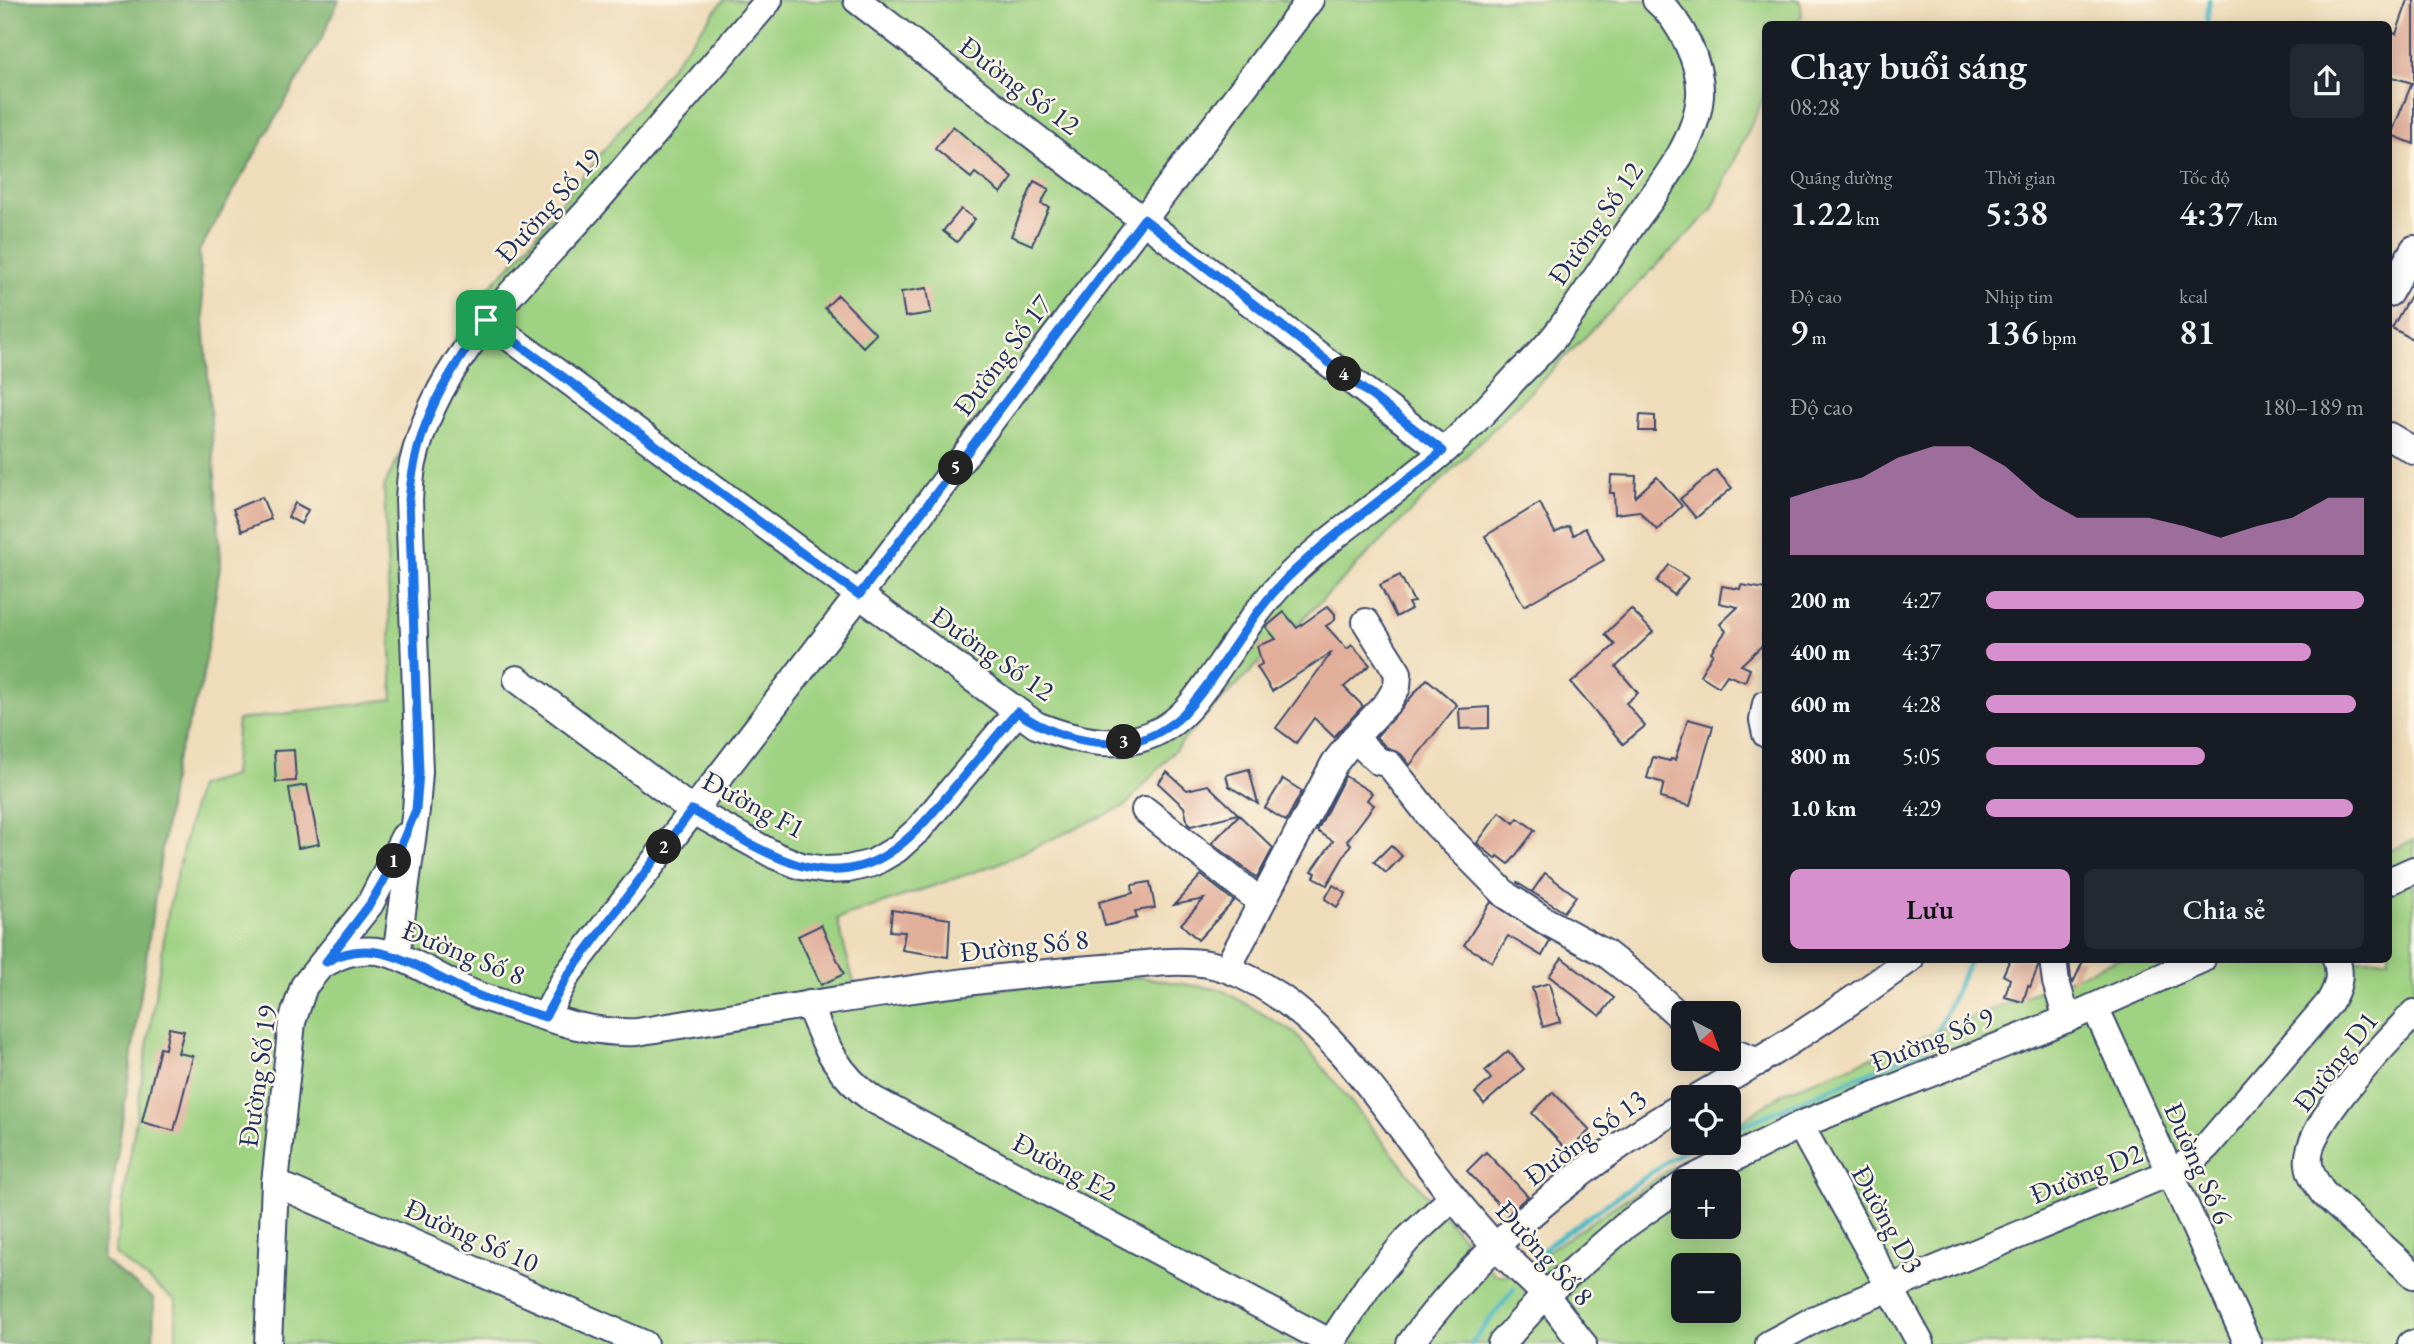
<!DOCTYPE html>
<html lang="vi">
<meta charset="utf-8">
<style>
body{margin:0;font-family:"EB Garamond",serif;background:#242831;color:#f1f3f6;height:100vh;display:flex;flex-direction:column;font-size:26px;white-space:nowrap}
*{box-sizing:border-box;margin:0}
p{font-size:23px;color:#9ea1a6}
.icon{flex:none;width:38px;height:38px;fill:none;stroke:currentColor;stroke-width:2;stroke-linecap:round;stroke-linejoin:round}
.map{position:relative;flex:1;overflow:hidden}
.details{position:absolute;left:1762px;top:21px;width:630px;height:942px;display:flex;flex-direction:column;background:#171b24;border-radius:10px;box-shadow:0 4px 18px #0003}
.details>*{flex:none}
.needle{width:46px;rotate:139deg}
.fabs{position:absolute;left:1671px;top:1001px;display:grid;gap:14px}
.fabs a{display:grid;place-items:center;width:70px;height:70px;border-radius:10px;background:#171b24;box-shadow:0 4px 18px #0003;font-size:35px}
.pin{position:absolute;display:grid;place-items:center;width:60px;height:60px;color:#fff;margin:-30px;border-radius:14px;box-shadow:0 4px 10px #0006}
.km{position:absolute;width:35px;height:35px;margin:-18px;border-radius:50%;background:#222;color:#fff;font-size:19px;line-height:35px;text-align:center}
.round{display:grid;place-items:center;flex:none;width:74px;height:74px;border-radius:10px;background:#242831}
.overview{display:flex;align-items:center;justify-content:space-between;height:119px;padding:0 28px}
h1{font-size:38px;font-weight:600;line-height:52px}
.metrics{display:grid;grid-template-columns:repeat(3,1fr);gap:10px;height:119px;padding:7px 28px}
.metrics div{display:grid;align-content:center}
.metrics b{font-size:35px;font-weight:600}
.metrics small{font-size:19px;font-weight:400}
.metrics p{font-size:19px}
.chart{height:196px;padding:14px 28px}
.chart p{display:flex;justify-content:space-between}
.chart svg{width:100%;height:126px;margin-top:7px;fill:#d690ce;opacity:.7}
.action{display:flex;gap:14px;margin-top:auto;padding:14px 28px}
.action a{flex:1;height:80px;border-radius:10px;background:#d690ce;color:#111;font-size:28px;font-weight:600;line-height:80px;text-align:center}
.action a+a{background:#242831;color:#f1f3f6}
ul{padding:0 28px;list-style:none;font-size:23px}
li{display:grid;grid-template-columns:112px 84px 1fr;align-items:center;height:52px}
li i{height:18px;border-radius:9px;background:#d690ce}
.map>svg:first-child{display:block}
.green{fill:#9fd282;stroke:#5d8070;stroke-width:2;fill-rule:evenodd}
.forest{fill:#7fb470;stroke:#4d7267;stroke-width:2}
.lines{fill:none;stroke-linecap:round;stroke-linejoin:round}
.stream{stroke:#4ab8c3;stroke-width:5}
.building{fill:#e1ae9a}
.minor-casing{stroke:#3b496c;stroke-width:30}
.minor{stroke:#fff;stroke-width:26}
.route-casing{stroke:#fff;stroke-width:14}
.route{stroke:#1a73e8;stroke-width:9}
.labels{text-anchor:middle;stroke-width:5;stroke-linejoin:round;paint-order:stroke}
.street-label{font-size:28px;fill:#1b2f5e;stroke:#fcf5e5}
</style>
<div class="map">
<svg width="2414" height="1344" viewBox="0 0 2414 1344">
<rect width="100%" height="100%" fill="#fcf5e5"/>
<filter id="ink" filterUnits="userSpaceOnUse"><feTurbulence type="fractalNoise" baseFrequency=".0143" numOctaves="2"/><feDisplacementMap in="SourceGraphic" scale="14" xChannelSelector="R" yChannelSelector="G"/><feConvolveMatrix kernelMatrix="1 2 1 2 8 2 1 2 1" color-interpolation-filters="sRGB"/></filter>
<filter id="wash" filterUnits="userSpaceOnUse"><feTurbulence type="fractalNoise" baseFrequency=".00686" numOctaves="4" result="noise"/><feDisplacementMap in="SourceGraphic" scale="28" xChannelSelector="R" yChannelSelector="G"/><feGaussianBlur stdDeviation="1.57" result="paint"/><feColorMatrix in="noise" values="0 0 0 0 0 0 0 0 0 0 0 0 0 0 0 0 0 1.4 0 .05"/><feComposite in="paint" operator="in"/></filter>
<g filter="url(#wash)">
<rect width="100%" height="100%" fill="#efdcba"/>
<path class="green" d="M724,0H1800L1802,14L1797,24H1766V93L1711,211L1198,724L1125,806L997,864L837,919L859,1002L1139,977L1222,990L1295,1033L1426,1195L1495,1275H1512L1709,1143H1729V1130L1783,1093L2118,959H2389V851L2414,840V1344H176V1301L115,1254L169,907L198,786L233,776L238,720L393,699L384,487L472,304L516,260ZM1684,1181H1729V1227H1684ZM1684,1265H1729V1311H1684Z"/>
<path class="forest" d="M0,0H339L323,36L199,251L221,560L202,683L174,767L102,1259L154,1299L153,1344H0Z"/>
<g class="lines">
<g class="stream">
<path d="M2207,24L2209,0"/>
<path d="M1729,1131L1930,1047L1970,959"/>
<path d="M1535,1262L1547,1246L1681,1152L1702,1143"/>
<path d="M1471,1344L1514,1289"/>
</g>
</g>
<g id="blocks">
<g class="building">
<path d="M2408,0H2414V144L2391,135L2412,83L2389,76V32L2396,34Z"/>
<path d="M953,126L1013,178L1001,193L975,173L971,178L935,149Z"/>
<path d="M1034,181L1049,189L1041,204L1049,207L1032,245L1011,236Z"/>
<path d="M961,209L975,219L957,242L943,231Z"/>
<path d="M927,288L931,313L905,317L901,292Z"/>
<path d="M2414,288V340L2392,328Z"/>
<path d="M838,295L876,334L863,347L825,308Z"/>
<path d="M1640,415L1655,416V431H1639Z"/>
<path d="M1716,470L1732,488L1696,518L1680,499Z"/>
<path d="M1611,475L1636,476L1635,497L1657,477L1682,506L1657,530L1639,511L1615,514L1614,493H1610Z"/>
<path d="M262,497L271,519L242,531L233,509Z"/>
<path d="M295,503L308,510L301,524L288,517Z"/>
<path d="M1540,503L1555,533L1569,526L1574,535L1585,528L1604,560L1524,606L1485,536Z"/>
<path d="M1669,565L1688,578L1674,595L1657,581Z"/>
<path d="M1400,575L1414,602L1408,603L1411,609L1396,617L1380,585Z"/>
<path d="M1741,585L1766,589V625L1762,637L1766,642L1741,665L1750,669L1745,682L1727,675L1719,687L1700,675L1713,654L1711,652L1726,631L1720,624L1738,607L1719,603L1722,586L1740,589Z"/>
<path d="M1328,606L1335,614V620L1326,626L1347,649L1352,645L1370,665L1344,687L1363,706L1334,737L1314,718L1296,743L1276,728L1332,652L1272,691L1257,667L1262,664L1257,646L1276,639L1266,627L1284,612L1297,628Z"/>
<path d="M1631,609L1653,632L1616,667L1638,693L1626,703L1645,726L1623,744L1571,683L1615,645L1605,634Z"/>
<path d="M1427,679L1457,705L1410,765L1401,754L1386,747L1376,737Z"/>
<path d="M1489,707V728L1460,729L1459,709Z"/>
<path d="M1688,719L1713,726L1690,806L1660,798L1664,783L1647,778L1653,757L1670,761L1671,759L1675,760Z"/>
<path d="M294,750L296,781L276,782L274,751Z"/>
<path d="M1249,769L1258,804L1229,786L1226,775Z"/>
<path d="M1167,772L1187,790L1208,785L1238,814L1191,826L1188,824L1184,807L1158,783Z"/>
<path d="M1345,776L1372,793L1367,800L1374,805L1347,841L1351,844L1327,885L1314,877L1316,873L1312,871L1333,841L1317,831Z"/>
<path d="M1283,779L1302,791L1286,821L1265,808Z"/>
<path d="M307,785L319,844L298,848L289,788Z"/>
<path d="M1500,812L1514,823L1518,818L1535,830L1509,864L1498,856L1496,859L1477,843Z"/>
<path d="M1239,815L1273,848L1257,878L1212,843Z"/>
<path d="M1391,845L1402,856L1386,873L1374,862Z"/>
<path d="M1545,873L1576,896L1564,912L1516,882L1532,892Z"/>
<path d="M1201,875L1234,901L1198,940L1181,924L1204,899L1174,905Z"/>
<path d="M1150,882L1155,908L1135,911L1137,918L1105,926L1099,902L1133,893L1132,885Z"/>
<path d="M1333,885L1346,893L1337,907L1325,899Z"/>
<path d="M1491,902L1550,941L1542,956L1508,936L1492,962L1464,945Z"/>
<path d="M892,910L950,919L948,957L902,950L905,932L890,931Z"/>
<path d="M821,925L844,974L821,985L798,936Z"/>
<path d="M1562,958L1614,998L1600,1016L1549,976Z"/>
<path d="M2010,959H2038V967L2030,987L2028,986L2023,1002L2005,997L2010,979L2003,975Z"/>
<path d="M2069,959H2084L2073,983L2071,979Z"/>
<path d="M1549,983L1560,1022L1543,1027L1532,988Z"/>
<path d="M169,1028L184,1031L178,1053L193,1056L174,1131L142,1122L160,1048L165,1049Z"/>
<path d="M1508,1051L1524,1069L1484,1104L1475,1093L1491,1079L1485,1071Z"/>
<path d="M1553,1092L1590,1130L1568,1151L1532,1113Z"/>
<path d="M1486,1152L1528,1196L1508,1214L1467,1171Z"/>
</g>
</g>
</g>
<g filter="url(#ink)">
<use href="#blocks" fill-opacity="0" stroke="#3b496c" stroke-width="2"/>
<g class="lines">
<g class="minor-casing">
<g id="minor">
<path d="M857,0L1443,451"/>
<path d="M2389,293L2414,249"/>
<path d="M486,320L1036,725C1077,741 1121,752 1161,730C1186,717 1200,693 1216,671C1238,640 1258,607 1285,580C1334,531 1394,495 1445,450C1471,427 1494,401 1517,376C1531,362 1546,348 1558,332C1584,297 1608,260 1632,225C1659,187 1696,144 1700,96C1702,64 1680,20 1656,0"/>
<path d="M2389,436L2414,451"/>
<path d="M517,679L692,810L776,856L801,866L826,870L848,869L873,863L897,849L919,829L1017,712"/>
<path d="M1766,704L1763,720L1766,734"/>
<path d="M1354,738L1378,761L1389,764L1436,824L1506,895L1544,920L1605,953L1642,982L1684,1020"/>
<path d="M1145,810L1261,902"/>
<path d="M2389,881L2414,870"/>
<path d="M396,956L416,810L419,772L409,500C410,488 410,475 413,463C437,356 523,284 593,205C652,137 710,68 769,0"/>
<path d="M2053,959L2056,982L2067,1019"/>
<path d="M326,963C342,953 358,949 377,951C405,955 439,978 465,990C480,997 496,1001 511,1006C553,1020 593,1034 637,1032C792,1007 947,980 1104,968C1143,965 1189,955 1227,969C1329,1007 1388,1116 1453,1197C1467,1214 1482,1232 1497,1248C1512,1264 1530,1278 1545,1295C1558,1310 1570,1328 1583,1344"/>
<path d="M1227,969L1334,764L1354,738L1388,702L1397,687L1398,673L1366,622"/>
<path d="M809,1004C824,1044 838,1076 874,1100L1331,1343"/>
<path d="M2095,1007L2248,1344"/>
<path d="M2414,1013C2388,1042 2303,1125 2309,1164C2310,1175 2317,1184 2323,1193L2414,1275"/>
<path d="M545,1017L567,975L859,595L1310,0"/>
<path d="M1729,1051L1759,1062"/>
<path d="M1698,1097C1771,1055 1841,1010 1910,959"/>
<path d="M1800,1125L1921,1344"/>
<path d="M1688,1181L1800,1125L2067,1019L2202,959"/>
<path d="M275,1183L644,1344"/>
<path d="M268,1344L275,1183L292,1022L304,986L370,904L404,837"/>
<path d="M1330,1344L1369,1285L1408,1239L1453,1197"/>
<path d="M1410,1344C1476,1251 1585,1162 1684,1105"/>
<path d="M1501,1344L1545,1295L1627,1224L1684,1184"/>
<path d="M1769,1344L1815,1319L2169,1173L2192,1160L2207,1146L2329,1003C2338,988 2342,976 2336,959"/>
<path d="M2411,1344H2414"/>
</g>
</g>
<use href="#minor" class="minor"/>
</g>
</g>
<g class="lines" filter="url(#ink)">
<g class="route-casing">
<path id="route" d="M1144,219L1443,451C1391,493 1334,532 1286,579C1247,618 1224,669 1187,710C1176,723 1155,736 1138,741C1125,744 1109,743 1096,742C1067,739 1041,728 1017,712C995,738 974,764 952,790C911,839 873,885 802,866C763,855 727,830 692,810L568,975L545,1017C519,1009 492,1002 467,991C420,971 377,932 326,962L370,904L392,866L416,810L419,772L409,500C416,424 443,381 486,320L859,595Z"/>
</g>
<use href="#route" class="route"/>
</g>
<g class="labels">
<g class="street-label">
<text transform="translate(1020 85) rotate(37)" y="10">Đường Số 12</text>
<text transform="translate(548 205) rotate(-48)" y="10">Đường Số 19</text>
<text transform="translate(1595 223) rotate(-55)" y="10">Đường Số 12</text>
<text transform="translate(1002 355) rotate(-53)" y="10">Đường Số 17</text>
<text transform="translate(993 653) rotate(35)" y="10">Đường Số 12</text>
<text transform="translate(754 804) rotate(28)" y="10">Đường F1</text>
<text transform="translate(1024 945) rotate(-6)" y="10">Đường Số 8</text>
<text transform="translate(464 952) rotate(22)" y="10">Đường Số 8</text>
<text transform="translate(1932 1039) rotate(-22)" y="10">Đường Số 9</text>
<text transform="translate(2335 1061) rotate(-52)" y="10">Đường D1</text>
<text transform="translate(257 1076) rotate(-82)" y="10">Đường Số 19</text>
<text transform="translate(1585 1137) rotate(-36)" y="10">Đường Số 13</text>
<text transform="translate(2199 1163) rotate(66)" y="10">Đường Số 6</text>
<text transform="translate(1065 1166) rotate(28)" y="10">Đường E2</text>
<text transform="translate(2086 1173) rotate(-22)" y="10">Đường D2</text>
<text transform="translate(1888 1219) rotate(61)" y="10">Đường D3</text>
<text transform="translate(472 1235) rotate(24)" y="10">Đường Số 10</text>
<text transform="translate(1545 1253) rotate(48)" y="10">Đường Số 8</text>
</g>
</g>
</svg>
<div class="fabs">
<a><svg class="needle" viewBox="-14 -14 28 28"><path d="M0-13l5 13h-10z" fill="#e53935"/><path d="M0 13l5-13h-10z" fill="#9ea1a6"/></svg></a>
<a><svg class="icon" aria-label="locate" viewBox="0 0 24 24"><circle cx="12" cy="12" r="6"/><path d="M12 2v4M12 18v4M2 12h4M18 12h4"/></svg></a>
<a>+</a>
<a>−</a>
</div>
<div class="pin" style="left:486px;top:320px;background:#1e9e55"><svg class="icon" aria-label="arrive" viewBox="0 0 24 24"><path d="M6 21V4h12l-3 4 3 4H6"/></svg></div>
<b class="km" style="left:394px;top:861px">1</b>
<b class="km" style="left:664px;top:847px">2</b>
<b class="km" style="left:1124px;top:742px">3</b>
<b class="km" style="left:1344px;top:374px">4</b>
<b class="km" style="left:956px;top:468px">5</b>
<section class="details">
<div class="overview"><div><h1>Chạy buổi sáng</h1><p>08:28</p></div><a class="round"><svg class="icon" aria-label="share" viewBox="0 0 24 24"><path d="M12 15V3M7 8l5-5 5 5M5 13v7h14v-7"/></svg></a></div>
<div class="metrics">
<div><p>Quãng đường</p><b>1.22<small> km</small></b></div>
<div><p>Thời gian</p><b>5:38</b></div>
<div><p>Tốc độ</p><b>4:37<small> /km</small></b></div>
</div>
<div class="metrics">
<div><p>Độ cao</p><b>9<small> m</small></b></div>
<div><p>Nhịp tim</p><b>136<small> bpm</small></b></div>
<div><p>kcal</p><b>81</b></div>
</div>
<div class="chart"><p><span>Độ cao</span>180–189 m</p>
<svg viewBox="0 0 160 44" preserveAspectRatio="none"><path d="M0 44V24L10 20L20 17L30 10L40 6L50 6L60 13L70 24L80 31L90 31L100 31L110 34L120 38L130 34L140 31L150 24L160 24V44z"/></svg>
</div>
<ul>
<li><b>200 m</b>4:27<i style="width:100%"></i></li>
<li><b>400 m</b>4:37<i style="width:86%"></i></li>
<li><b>600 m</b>4:28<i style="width:98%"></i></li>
<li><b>800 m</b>5:05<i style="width:58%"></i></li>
<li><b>1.0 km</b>4:29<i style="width:97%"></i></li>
</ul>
<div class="action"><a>Lưu</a><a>Chia sẻ</a></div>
</section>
</div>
